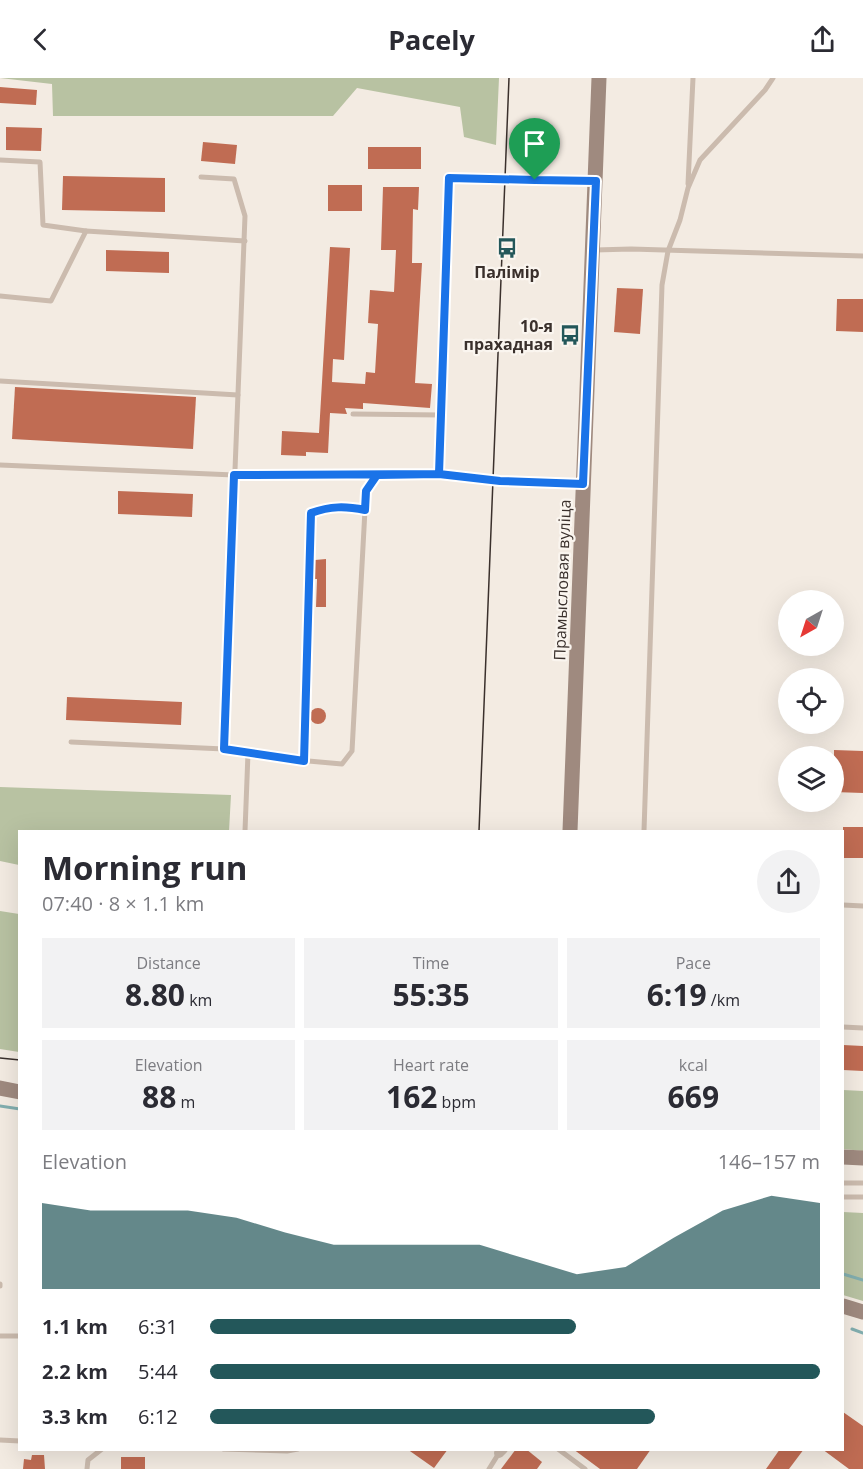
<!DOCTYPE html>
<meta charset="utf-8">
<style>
body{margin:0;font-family:"Open Sans",sans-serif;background:#f2f2f3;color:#2b2b33;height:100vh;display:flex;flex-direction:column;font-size:22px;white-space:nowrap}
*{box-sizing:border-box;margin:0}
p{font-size:20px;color:#7c7c81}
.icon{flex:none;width:33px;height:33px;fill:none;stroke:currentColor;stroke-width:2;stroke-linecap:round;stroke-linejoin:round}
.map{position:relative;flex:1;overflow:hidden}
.sheet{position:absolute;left:18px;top:752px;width:826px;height:621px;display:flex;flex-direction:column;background:#fff;border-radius:0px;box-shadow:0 6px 24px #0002}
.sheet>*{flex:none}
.needle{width:39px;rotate:219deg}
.fabs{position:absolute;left:778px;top:512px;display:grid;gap:12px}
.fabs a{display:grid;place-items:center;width:66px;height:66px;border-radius:50%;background:#fff;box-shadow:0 6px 24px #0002;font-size:30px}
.pin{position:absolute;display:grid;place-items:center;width:51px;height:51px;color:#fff;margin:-62px -26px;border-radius:50% 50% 50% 0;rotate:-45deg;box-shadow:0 0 6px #0007}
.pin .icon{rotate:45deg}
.round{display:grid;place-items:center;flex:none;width:63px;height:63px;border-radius:32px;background:#f2f2f3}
.headline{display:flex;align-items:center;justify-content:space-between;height:102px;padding:0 24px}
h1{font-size:33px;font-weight:700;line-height:45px}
.metrics{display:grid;grid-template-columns:repeat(3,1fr);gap:9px;height:102px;padding:6px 24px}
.metrics div{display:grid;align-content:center;border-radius:0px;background:#f2f2f3;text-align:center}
.metrics b{font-size:30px;font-weight:700}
.metrics small{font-size:16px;font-weight:400}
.metrics p{font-size:16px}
.chart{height:168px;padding:12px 24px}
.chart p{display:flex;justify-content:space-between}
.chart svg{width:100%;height:108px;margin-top:6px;fill:#23575a;opacity:.7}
ul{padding:0 24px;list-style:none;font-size:20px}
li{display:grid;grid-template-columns:96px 72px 1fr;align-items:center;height:45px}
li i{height:15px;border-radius:8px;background:#23575a}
header{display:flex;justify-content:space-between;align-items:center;height:78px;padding:0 24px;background:#fff;font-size:27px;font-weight:700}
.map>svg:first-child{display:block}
.green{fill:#b8c2a2}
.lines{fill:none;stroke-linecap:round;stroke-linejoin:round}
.stream{stroke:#82aeaf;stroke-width:3}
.building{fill:#c06c53}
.lane{stroke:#cbbbae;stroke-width:5}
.street{stroke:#cbbbae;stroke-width:10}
.secondary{stroke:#9f8a7f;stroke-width:15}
.tram{stroke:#3a302c;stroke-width:1.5}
.route-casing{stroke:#fff;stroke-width:12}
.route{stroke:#1a73e8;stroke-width:8}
.labels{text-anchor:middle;stroke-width:4.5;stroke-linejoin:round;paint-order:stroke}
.poi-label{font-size:16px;font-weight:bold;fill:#3a302c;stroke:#faf5ef}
.street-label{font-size:16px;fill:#3a302c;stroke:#faf5ef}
</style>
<header><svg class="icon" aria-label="back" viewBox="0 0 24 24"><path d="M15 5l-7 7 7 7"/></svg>Pacely<svg class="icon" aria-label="share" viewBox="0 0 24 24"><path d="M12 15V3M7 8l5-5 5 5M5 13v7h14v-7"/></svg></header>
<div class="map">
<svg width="863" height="1391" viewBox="0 0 863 1391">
<rect width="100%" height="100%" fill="#f3ebe2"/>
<g class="green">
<path d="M0,0H499L496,67L464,59L460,29L357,10L333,38H53L52,6Z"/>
<path d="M0,709L231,717L229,753H20L19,787L0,783Z"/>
<path d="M0,833L19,836V974L0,971Z"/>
<path d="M843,1012L863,1013V1073L843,1071Z"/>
<path d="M843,1134L863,1135V1223L843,1217Z"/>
</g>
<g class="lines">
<g class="stream">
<path d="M0,1028L20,1031"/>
<path d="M843,1196L863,1202"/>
<path d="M852,1251L863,1255"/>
</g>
</g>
<g class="building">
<path d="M0,9L37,12L36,27L0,25Z"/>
<path d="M6,49L42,50L41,73L6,72Z"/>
<path d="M203,64L237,67L235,86L201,83Z"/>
<rect x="368" y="69" width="53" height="22"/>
<path d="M63,98L165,100V134L62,132Z"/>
<rect x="328" y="107" width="34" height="26"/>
<path d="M383,109H419L418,132L413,131L412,185H422L415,305L432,306L430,330L363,325V331L345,330L347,336L330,335L328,375L306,374V378L281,377L282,353L319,355L330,169L350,170L344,282L333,281L332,304L365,306L366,294L375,295L378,246L368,245L370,212L394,214L396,172H381Z"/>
<path d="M106,172L169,174V195L106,193Z"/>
<path d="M617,210L643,211L640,256L614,254Z"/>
<path d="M837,221H863V254L836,253Z"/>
<path d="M15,309L196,319L193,371L12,361Z"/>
<path d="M118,413L193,416L192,439L118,436Z"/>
<path d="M326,481V529H316L317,501H314L315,482Z"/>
<path d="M67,619L182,624L181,647L66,642Z"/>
<circle cx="318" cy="638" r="8"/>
<path d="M834,672L863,673V715L834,714Z"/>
<rect x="843" y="749" width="20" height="31"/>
<path d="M843,967L863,968V993L843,992Z"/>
<path d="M843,1334L863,1348V1391H849L822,1371H843Z"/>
<path d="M407,1371H448L434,1390Z"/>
<path d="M516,1371H526L542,1384L537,1391H501Z"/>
<path d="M573,1371H651L637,1391H600Z"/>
<path d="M780,1371H804L789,1391H766Z"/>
<path d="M32,1377H44L45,1391H23L24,1381L31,1382Z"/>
<rect x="121" y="1379" width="24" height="12"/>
</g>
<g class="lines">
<g class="lane">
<path d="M0,82L40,84L43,147L86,153"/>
<path d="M688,106L693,0"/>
<path d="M595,172L631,171L863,178"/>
<path d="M0,218L51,223L86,153L245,163"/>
<path d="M0,303L238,317"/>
<path d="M353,336L441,337"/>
<path d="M0,387L234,397"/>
<path d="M71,664L224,671L245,138L234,101L201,99"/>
<path d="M224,671L286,681L342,686L352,673L366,413L376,398"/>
<path d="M304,683L311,435C331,428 345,428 365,432"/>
<path d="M245,753L248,675"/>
<path d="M644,753L662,207L668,173L680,142L688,110L700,82L765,12L773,0"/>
<path d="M843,827L863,828"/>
<path d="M843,949L863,950"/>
<path d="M843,1105H863"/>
<path d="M843,1119H863"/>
<path d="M0,1208V1206"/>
<path d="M0,1258H20"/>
<path d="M0,1362L20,1363"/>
<path d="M223,1371L287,1373L298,1371"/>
<path d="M558,1371L585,1391"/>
<path d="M87,1391L88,1382L102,1371"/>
<path d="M489,1391L499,1375"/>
</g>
<g class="street">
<path d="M439,396L449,100L596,103"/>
<path d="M234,397L439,396L499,403L583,406"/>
<path d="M499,1375L503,1371"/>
</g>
<g class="secondary">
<path d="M570,753L599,0"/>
<path d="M0,1010L20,1014"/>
<path d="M843,1079L863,1080"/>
<path d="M843,1228L863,1234"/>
</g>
<g class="tram">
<path d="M479,753L509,0"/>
<path d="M0,980L20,982"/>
</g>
</g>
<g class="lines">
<g class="route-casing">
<path id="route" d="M535,102L449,100L439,396L377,397L366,413L365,432C345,428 331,428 311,435L304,683L224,671L234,397L439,396L500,403L583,406L596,103L535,102"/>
</g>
<use href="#route" class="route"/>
</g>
<defs>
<g id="bus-bare" transform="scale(1.62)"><path d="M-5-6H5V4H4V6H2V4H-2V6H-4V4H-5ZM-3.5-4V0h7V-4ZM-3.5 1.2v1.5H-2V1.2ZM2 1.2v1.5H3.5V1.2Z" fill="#23575a" stroke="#faf5ef" stroke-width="2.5" paint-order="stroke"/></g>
</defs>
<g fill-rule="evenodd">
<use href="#bus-bare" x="507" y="170"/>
<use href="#bus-bare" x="570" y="257"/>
</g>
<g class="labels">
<g class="poi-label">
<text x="507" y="200">Палімір</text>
<text x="553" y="254" text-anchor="end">10-я<tspan x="553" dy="18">прахадная</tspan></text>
</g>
<g class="street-label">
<text transform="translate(562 502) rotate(-88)" y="6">Прамысловая вуліца</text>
</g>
</g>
</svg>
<div class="fabs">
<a><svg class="needle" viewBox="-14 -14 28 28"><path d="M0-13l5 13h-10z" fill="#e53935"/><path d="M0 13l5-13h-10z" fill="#7c7c81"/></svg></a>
<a><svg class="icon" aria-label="locate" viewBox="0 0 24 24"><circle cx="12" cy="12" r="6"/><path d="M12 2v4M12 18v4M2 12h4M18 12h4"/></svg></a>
<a><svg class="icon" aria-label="layers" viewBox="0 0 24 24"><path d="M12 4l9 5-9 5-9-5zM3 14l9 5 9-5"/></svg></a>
</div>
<div class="pin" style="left:535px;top:102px;background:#1e9e55"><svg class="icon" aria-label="arrive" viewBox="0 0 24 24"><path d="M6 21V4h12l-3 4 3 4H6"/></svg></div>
<section class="sheet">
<div class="headline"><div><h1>Morning run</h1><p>07:40 · 8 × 1.1 km</p></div><a class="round"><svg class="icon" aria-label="share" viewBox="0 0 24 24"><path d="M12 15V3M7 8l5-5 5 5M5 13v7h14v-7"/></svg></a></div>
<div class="metrics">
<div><p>Distance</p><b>8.80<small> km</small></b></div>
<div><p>Time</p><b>55:35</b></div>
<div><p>Pace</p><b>6:19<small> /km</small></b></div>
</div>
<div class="metrics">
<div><p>Elevation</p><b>88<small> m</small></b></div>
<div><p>Heart rate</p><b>162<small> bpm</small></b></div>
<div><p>kcal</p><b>669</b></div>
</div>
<div class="chart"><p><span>Elevation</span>146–157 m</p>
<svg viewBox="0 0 160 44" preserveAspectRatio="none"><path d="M0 44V9L10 12L20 12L30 12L40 15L50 21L60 26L70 26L80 26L90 26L100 32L110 38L120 35L130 23L140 12L150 6L160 9V44z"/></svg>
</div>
<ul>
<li><b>1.1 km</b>6:31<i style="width:60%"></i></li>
<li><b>2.2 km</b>5:44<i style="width:100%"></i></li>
<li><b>3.3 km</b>6:12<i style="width:73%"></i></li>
</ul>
</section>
</div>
